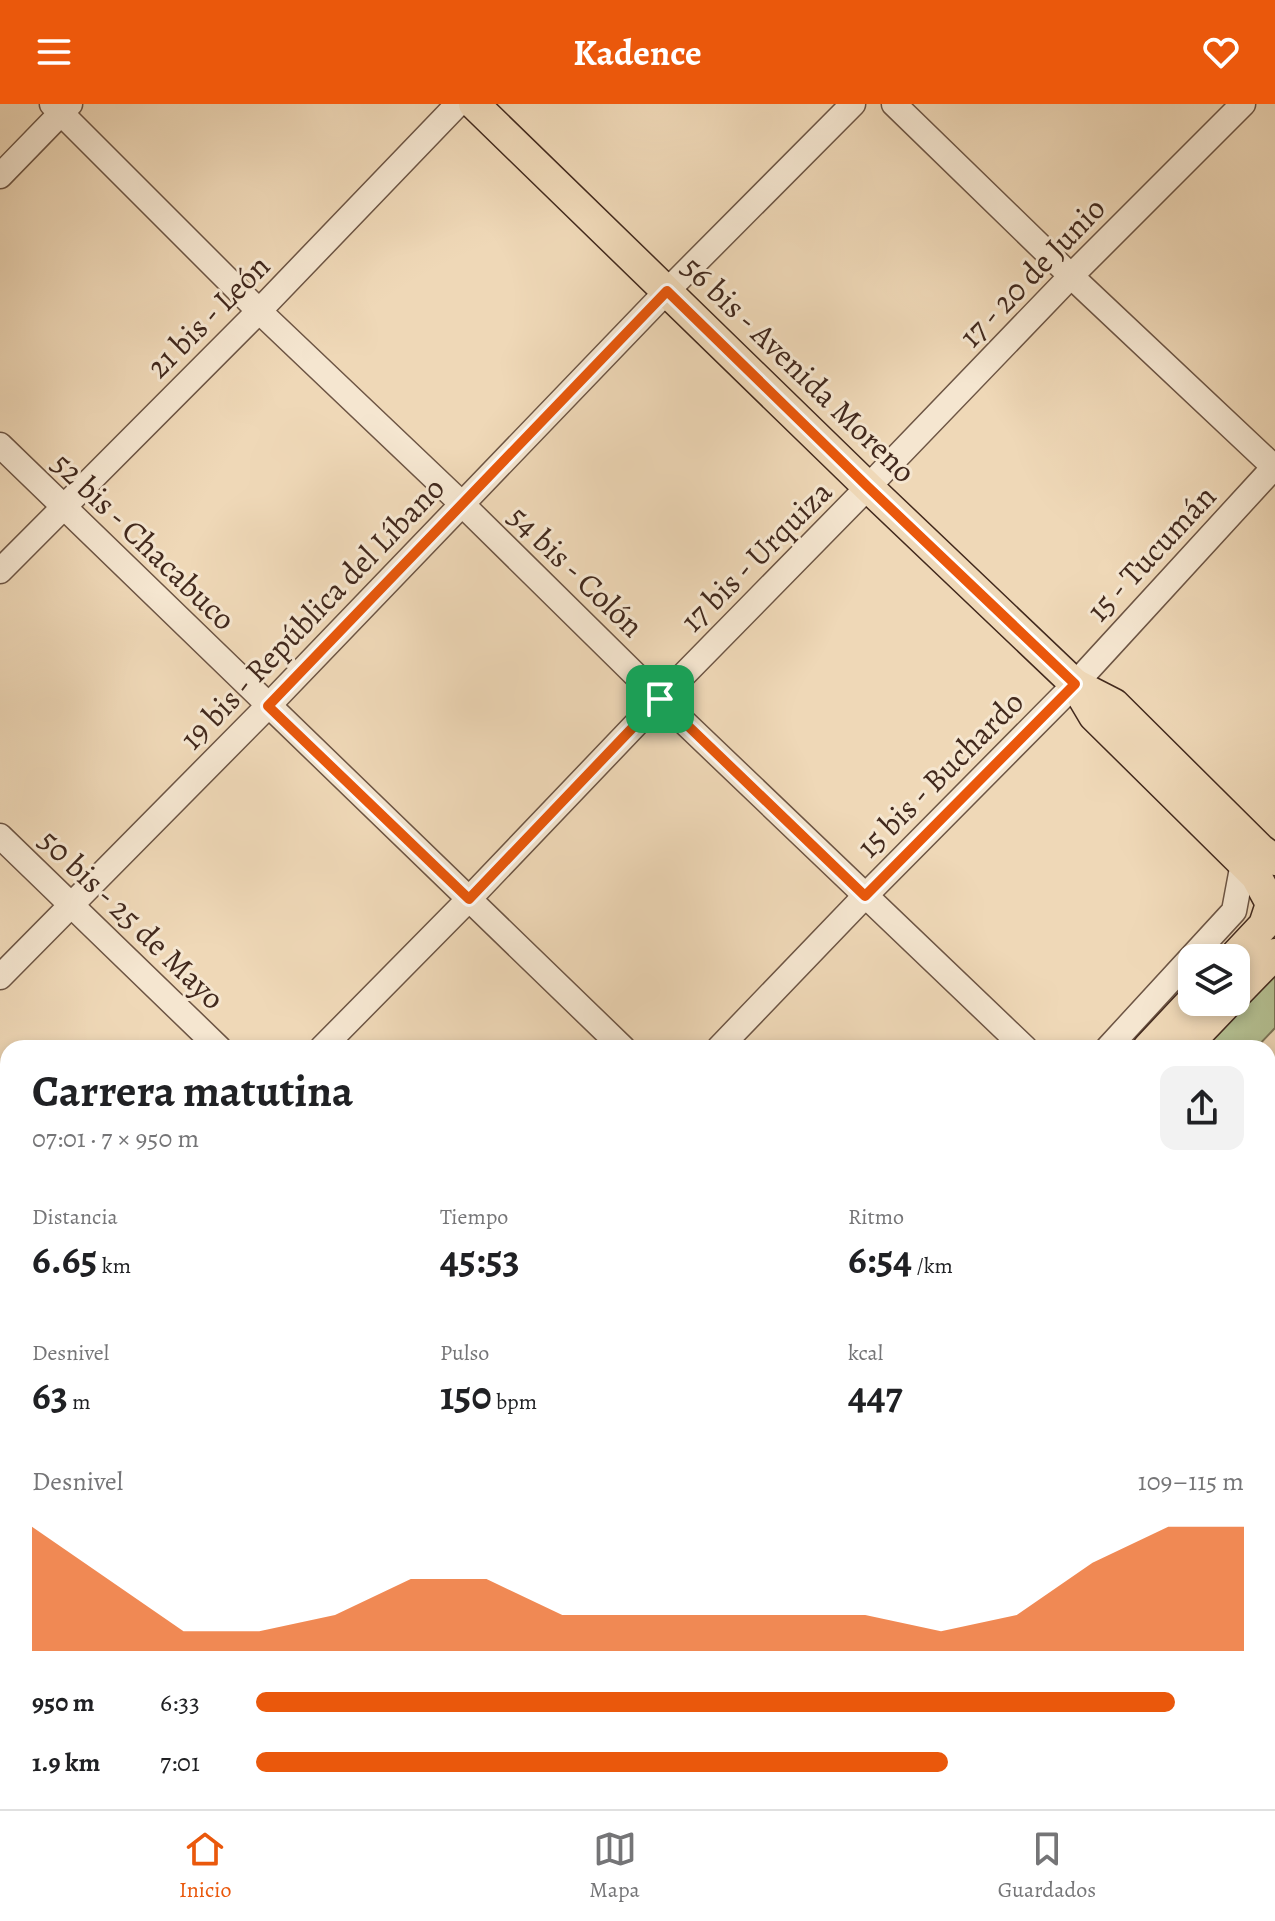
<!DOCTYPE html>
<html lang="es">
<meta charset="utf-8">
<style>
body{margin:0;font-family:Alegreya,serif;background:#f2f2f2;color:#202124;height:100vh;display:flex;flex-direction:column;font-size:30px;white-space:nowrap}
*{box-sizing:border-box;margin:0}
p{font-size:26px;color:#757577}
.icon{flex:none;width:44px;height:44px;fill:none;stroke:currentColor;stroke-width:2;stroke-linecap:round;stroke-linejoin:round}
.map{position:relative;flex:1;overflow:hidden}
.details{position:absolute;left:0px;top:936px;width:1276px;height:770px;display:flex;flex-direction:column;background:#fff;border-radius:24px 24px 0 0;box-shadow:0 4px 12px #0003}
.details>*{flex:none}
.tools{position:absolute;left:1178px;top:840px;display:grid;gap:16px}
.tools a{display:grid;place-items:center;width:72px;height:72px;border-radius:16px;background:#fff;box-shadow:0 4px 12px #0003;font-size:40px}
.pin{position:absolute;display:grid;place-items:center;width:68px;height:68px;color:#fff;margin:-34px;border-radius:16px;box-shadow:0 4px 12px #0006}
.round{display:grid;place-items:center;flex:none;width:84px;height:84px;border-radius:16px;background:#f2f2f2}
.headline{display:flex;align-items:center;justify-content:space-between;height:136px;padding:0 32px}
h1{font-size:44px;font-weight:600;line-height:60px}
.figures{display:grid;grid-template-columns:repeat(3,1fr);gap:12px;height:136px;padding:8px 32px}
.figures div{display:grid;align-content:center}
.figures b{font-size:40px;font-weight:600}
.figures small{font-size:22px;font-weight:400}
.figures p{font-size:22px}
.chart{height:224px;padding:16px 32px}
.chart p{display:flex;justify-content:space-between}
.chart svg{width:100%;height:144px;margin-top:8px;fill:#ea580c;opacity:.7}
ul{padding:0 32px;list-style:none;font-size:26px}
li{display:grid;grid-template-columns:128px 96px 1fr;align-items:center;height:60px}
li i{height:20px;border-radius:10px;background:#ea580c}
header{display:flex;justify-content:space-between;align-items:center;height:104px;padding:0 32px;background:#ea580c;color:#fff;font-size:36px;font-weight:600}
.tab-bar{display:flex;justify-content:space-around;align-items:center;height:112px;border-top:2px solid #e0e0e0;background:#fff;font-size:22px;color:#757577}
.tab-bar a{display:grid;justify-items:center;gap:4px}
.tab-bar .on{color:#ea580c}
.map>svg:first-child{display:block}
.green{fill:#b4c092;stroke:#7b7458;stroke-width:2}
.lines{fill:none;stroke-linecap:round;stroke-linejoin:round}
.minor-casing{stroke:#6d5544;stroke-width:27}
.major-casing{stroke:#42291d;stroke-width:33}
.path{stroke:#42291d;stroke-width:3;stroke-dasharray:6 4;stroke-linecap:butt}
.minor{stroke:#f5e6d0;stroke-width:24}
.major{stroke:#efd8b7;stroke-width:30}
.route-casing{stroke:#fff;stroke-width:16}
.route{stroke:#ea580c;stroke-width:10}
.labels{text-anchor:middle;stroke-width:6;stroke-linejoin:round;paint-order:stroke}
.street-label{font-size:32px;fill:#42291d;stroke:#f5e6d0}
</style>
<header><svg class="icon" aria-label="menu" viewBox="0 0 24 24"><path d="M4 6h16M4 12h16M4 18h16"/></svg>Kadence<svg class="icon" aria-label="heart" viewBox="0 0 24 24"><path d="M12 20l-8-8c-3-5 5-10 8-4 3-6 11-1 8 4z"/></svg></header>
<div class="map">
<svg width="1275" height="1705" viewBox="0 0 1275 1705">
<rect width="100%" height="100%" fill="#efd8b7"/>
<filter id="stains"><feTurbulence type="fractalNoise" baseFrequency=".0025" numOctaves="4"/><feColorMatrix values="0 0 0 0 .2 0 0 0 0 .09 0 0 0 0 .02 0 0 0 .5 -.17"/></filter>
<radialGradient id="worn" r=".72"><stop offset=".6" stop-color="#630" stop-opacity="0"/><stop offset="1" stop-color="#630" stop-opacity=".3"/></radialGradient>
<g class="green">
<path d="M1275,863V924L1256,944H1200Z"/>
<path d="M0,1146L8,1154V1257L0,1265Z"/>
</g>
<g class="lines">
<g class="minor-casing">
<g id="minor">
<path d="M52,0L259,207L462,400L660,595L1025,944"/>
<path d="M894,0L1071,172L1275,364"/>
<path d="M0,72L70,0"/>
<path d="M0,341L623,944"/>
<path d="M0,467L259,207L458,0"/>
<path d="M0,732L219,944"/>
<path d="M0,873L268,602L667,187L853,0"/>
<path d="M322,944L469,795L660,595L868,383L1071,172L1243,0"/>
<path d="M719,944L865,792L1075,580L1275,362"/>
<path d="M1108,944L1234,807L1243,759"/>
<path d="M0,1124L8,1132"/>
<path d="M0,1277L8,1268"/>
<path d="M0,1518L8,1525"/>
<path d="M0,1672L8,1664"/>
<path d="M187,1698L194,1705"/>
<path d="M597,1698L604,1705"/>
<path d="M905,1698L912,1705"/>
<path d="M373,1705L380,1698"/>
<path d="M479,1705L486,1698"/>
<path d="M808,1705L815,1698"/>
</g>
</g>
<g class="major-casing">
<g id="major">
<path d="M474,0L868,383L1075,580L1094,612L1256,772L1268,794"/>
<path d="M1075,580L1114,600L1260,745L1275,756"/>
<path d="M1233,854L1264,821L1269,806"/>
<path d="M1236,890L1275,850"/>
<path d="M1148,944L1192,897"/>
<path d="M1184,944L1228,898"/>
<path d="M407,1705L414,1698"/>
<path d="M444,1705L451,1698"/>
</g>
</g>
<path class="path" d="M0,1200H8"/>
<use href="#minor" class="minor"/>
<use href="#major" class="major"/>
</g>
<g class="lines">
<g class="route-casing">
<path id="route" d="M667,187L868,383L1075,580L865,792L660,595L469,795L268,602Z"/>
</g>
<use href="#route" class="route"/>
</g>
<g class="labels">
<g class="street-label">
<text transform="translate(1032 168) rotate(-46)" y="11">17 - 20 de Junio</text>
<text transform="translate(208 212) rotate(-45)" y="11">21 bis - León</text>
<text transform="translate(799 265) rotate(44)" y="11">56 bis - Avenida Moreno</text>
<text transform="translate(144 437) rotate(44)" y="11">52 bis - Chacabuco</text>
<text transform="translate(1151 449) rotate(-47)" y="11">15 - Tucumán</text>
<text transform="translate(756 452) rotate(-45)" y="11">17 bis - Urquiza</text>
<text transform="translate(576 467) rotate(44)" y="11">54 bis - Colón</text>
<text transform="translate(312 509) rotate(-46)" y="11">19 bis - República del Líbano</text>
<text transform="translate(940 670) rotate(-45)" y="11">15 bis - Buchardo</text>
<text transform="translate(132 815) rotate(44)" y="11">50 bis - 25 de Mayo</text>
</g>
</g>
<rect width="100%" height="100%" filter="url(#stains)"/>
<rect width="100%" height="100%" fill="url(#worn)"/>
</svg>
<div class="tools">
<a><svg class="icon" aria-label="layers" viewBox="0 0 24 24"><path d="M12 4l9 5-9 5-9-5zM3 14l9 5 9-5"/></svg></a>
</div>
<div class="pin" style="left:660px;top:595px;background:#1e9e55"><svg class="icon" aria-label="arrive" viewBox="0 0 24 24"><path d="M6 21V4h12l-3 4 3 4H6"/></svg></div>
<section class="details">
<div class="headline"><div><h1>Carrera matutina</h1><p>07:01 · 7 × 950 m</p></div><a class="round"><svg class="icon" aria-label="share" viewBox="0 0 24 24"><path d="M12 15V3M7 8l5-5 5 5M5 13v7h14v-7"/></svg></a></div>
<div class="figures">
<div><p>Distancia</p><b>6.65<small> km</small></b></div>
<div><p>Tiempo</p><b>45:53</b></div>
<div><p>Ritmo</p><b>6:54<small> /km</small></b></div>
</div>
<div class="figures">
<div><p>Desnivel</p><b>63<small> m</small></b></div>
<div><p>Pulso</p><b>150<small> bpm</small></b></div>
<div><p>kcal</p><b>447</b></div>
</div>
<div class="chart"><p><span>Desnivel</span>109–115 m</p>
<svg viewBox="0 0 160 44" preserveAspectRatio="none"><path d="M0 44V6L10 22L20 38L30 38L40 33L50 22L60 22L70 33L80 33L90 33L100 33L110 33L120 38L130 33L140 17L150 6L160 6V44z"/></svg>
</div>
<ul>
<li><b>950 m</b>6:33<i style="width:93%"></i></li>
<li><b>1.9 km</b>7:01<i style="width:70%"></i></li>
</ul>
</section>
</div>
<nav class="tab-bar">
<a class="on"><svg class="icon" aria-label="home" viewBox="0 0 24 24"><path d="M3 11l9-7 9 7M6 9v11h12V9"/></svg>Inicio</a>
<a><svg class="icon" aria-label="map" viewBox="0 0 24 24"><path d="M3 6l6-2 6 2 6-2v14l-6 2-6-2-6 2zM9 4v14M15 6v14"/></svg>Mapa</a>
<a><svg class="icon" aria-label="saved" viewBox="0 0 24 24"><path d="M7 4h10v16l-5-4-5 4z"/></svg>Guardados</a>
</nav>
